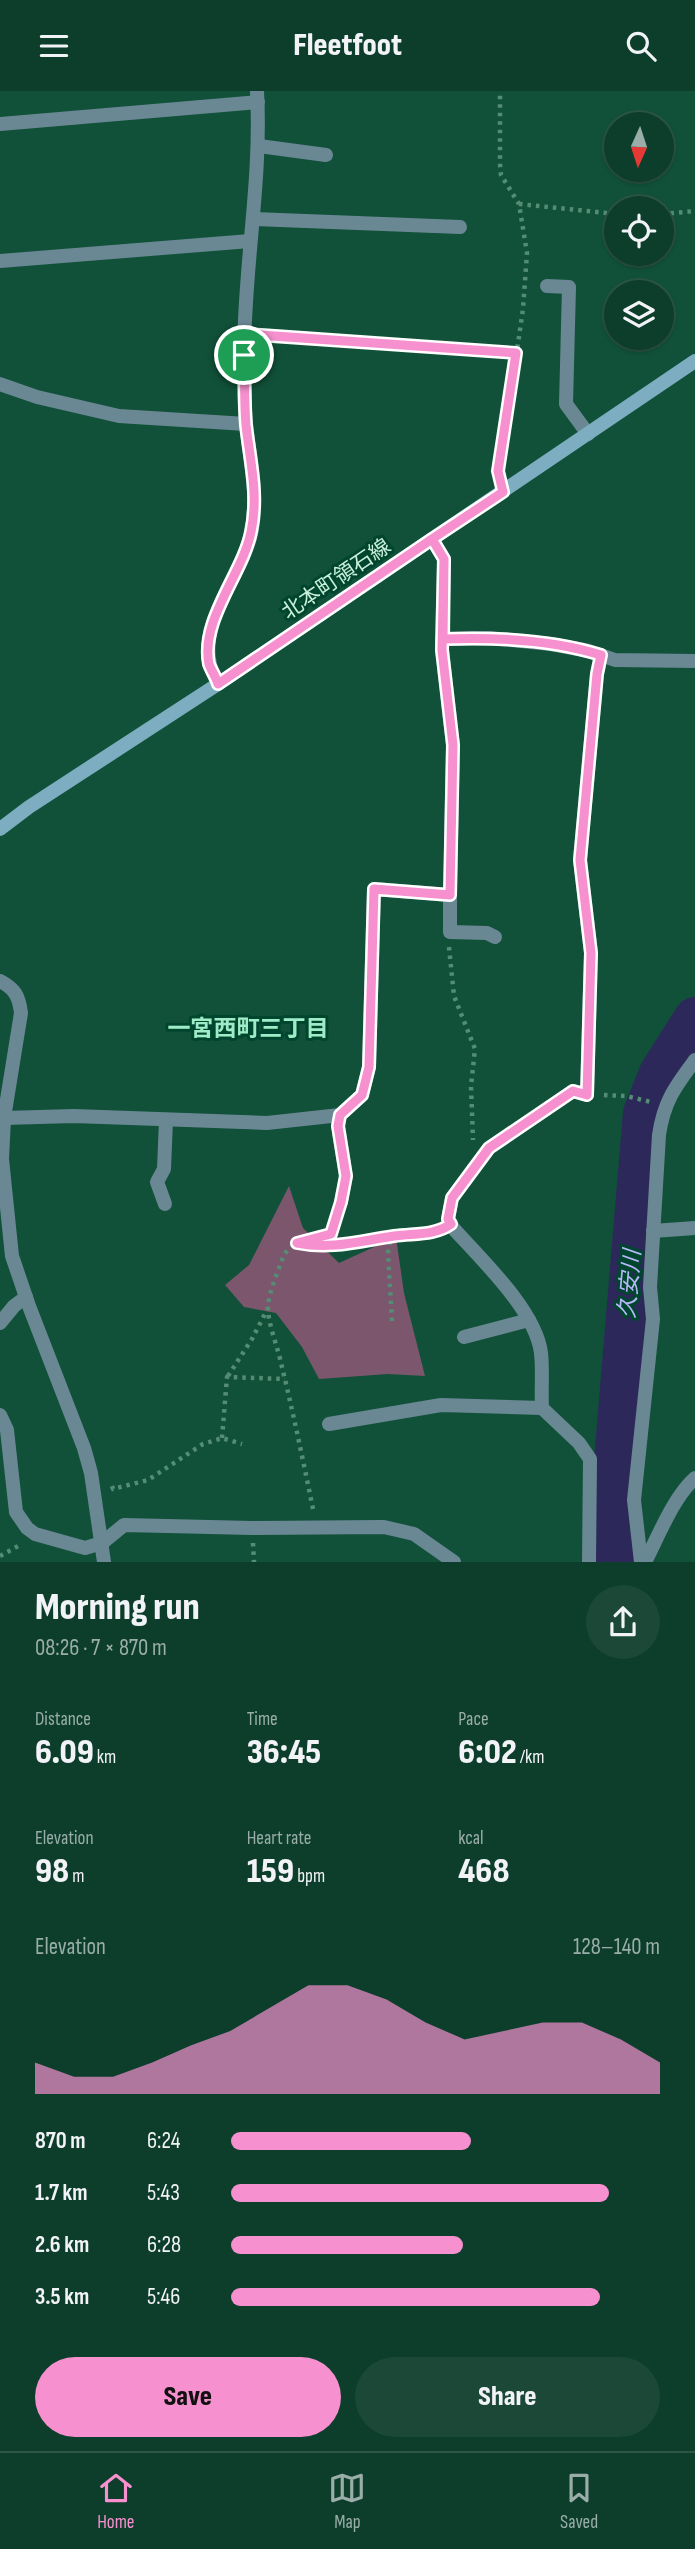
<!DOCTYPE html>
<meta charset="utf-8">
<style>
body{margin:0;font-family:"Sofia Sans Condensed","Noto Sans JP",sans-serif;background:#1b4837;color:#f1f3f6;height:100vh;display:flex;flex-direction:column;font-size:26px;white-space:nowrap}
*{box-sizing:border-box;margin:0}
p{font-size:23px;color:#9aaea9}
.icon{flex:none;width:38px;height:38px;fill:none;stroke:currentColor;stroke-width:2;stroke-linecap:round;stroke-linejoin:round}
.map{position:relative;height:1471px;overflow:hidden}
.details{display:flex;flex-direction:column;background:#0d3d2b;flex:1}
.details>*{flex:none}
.needle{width:46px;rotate:183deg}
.fabs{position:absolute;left:604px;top:21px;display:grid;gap:14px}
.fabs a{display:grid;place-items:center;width:70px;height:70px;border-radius:50%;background:#0d3d2b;box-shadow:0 2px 5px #0004,0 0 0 2px #2d5647;font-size:35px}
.pin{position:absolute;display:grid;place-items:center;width:60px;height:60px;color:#fff;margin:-30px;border:4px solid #fff;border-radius:50%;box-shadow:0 2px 7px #0007}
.round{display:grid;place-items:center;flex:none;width:74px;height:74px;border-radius:37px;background:#1b4837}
.head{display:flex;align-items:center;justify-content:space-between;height:119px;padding:0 35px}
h1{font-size:38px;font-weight:800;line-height:52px}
.metrics{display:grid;grid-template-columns:repeat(3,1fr);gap:10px;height:119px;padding:7px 35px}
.metrics div{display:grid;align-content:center}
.metrics b{font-size:35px;font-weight:800}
.metrics small{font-size:19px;font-weight:400}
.metrics p{font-size:19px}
.chart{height:196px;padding:14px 35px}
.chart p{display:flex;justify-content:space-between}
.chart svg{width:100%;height:126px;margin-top:7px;fill:#f690cf;opacity:.7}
.action{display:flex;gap:14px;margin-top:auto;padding:14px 35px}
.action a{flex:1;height:80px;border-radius:42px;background:#f690cf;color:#111;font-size:28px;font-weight:800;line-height:80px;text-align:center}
.action a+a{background:#1b4837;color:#f1f3f6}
ul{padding:0 35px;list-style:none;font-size:23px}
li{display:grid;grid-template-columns:112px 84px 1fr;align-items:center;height:52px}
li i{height:18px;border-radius:9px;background:#f690cf}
header{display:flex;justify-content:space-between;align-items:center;height:91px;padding:0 35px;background:#0d3d2b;font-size:32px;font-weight:800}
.tab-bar{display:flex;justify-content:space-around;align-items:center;height:98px;border-top:2px solid #2d5647;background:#0d3d2b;font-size:19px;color:#9aaea9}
.tab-bar a{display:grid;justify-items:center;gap:4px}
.tab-bar .current{color:#f690cf}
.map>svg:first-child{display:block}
.green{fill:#7b566c}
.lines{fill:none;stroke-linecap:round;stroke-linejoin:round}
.river{stroke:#2c295a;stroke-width:42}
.path{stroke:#558c75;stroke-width:4.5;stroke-dasharray:3.5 5;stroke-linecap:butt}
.minor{stroke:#6a8894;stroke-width:14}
.tertiary{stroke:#6a8894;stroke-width:14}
.secondary{stroke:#7cadc0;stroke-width:14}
.route-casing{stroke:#fff;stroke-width:14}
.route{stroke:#f690cf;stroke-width:9}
.labels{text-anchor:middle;stroke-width:6;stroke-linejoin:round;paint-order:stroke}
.street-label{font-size:21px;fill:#c9efdb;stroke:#00462f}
.neighbourhood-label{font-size:23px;font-weight:bold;fill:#9decc7;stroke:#00462f}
.water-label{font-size:23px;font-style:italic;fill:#b6b7f9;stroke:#00462f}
</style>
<header><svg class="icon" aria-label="menu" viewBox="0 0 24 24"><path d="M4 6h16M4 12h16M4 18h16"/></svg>Fleetfoot<svg class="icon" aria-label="search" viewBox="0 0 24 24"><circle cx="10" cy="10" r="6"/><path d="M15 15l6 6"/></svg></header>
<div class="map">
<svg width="695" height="1471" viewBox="0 0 695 1471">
<rect width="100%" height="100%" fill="#115139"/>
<path class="green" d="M289,1095L303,1137L339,1172L396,1146L404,1202L425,1285L388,1283L319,1288L302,1256L276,1222L244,1216L225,1194L249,1174Z"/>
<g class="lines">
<path class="river" d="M618,1471L614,1464L609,1441L644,1022L660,982L695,927"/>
<g class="path">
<path d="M519,113L616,123"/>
<path d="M662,123L695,120"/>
<path d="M260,244L516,262"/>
<path d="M499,383L523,218L527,162L519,113L501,84L500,73V0"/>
<path d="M449,856L454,905L475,958L471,995L473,1049"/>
<path d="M604,1004L626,1005L651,1011"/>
<path d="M298,1153L336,1156L409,1143L435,1141"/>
<path d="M392,1230L388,1162L390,1151L397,1145"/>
<path d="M228,1285L252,1248L268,1217"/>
<path d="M222,1347L227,1286L285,1288"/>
<path d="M112,1395L113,1398L148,1389L203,1353L222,1347L242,1353"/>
<path d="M313,1418C303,1369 293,1321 281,1272C278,1257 267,1230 268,1215C269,1201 277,1183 282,1169C295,1136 328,1161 337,1128"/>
<path d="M253,1452L254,1471"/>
<path d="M0,1465L20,1454"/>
</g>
<g class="minor">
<path d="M0,33L258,11"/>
<path d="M259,55L326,64"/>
<path d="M254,128L460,136"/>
<path d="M0,170L250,150"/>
<path d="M547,195L569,196L566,313L588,343"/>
<path d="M0,293L37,306L119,325L246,333"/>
<path d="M442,548L489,547L551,553L589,560L615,569L695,570"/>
<path d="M218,593C216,587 211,580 210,573C199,528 245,480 252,438C258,399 250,371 246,333C244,311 244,287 244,264C244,175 262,89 257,0"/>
<path d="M450,804V841L487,842L495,846"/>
<path d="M0,890C15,898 19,905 21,922L4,1027L2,1068L12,1165L29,1215L84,1357L91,1382L104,1471"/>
<path d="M340,1024L338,1035L346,1085L341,1111"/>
<path d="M4,1027L74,1025L267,1032L340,1024L362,1004L369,976L374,798L450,804L453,654L442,559L444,468L432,448"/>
<path d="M165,1113L157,1091L164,1078L166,1029"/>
<path d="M653,1140L695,1137"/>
<path d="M0,1232L14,1215L26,1206"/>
<path d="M464,1246L529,1229"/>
<path d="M0,1324L7,1339L16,1421L27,1437L35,1443L85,1457L102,1452L124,1434L252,1437L384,1436L414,1443L454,1471"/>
<path d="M329,1333L441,1314L542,1317"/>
<path d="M589,1471L590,1368L579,1352L542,1317C541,1299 543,1280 541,1262C536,1220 481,1168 453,1137L448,1128L452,1107L489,1057L573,1000L587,1004L591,862L580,769L597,583L601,564"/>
<path d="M641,1471L634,1409L653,1228L650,1196L659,1044C664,1010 675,996 695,969"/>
</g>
<path class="tertiary" d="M645,1471C658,1446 674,1405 695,1387"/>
<path class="secondary" d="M0,738L29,716L218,593L695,270"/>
</g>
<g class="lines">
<g class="route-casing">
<path id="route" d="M244,264L245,243L516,262L498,380L503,401L432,448L444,468L442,559L453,654L450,804L374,798L369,976L362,1004L340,1024L338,1035L346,1085L341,1111L331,1143L297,1152C331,1159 360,1150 394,1145C414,1142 434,1145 451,1133L448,1128L452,1107L489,1057L573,1000L587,1004L591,862L580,769L597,583L601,564C550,548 495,546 443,548L444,468L432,448L218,593C216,586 211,579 209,573C200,529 243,482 251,441C259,404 250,370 246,334C244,311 245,287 244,264"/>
</g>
<use href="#route" class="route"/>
</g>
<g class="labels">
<g class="street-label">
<text transform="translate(336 488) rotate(-34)" y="7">北本町領石線</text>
</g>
<g class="neighbourhood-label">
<text x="248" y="945">一宮西町三丁目</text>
</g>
<g class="water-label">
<text transform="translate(629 1193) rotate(-85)" y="8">久安川</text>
</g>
</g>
</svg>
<div class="fabs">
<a><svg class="needle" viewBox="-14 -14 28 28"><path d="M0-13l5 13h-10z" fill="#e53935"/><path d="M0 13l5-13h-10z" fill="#9aaea9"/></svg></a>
<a><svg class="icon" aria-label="locate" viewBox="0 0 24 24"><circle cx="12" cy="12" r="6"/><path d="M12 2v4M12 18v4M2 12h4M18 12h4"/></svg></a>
<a><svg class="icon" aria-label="layers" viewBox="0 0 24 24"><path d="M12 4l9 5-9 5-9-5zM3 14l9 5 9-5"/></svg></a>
</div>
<div class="pin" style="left:244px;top:264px;background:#1e9e55"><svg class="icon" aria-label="arrive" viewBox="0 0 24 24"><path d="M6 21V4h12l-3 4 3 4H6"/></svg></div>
</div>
<section class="details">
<div class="head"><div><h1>Morning run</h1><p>08:26 · 7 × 870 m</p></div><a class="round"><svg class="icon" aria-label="share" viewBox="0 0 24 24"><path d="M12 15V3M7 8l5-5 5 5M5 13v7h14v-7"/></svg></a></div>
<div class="metrics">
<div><p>Distance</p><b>6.09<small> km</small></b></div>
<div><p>Time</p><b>36:45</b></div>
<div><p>Pace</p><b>6:02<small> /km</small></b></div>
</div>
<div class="metrics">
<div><p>Elevation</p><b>98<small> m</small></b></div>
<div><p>Heart rate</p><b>159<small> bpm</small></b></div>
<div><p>kcal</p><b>468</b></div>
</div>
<div class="chart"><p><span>Elevation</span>128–140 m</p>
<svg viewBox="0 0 160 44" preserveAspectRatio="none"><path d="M0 44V33L10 38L20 38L30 33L40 27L50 22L60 14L70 6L80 6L90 11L100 19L110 25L120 22L130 19L140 19L150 25L160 33V44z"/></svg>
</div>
<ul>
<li><b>870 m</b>6:24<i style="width:56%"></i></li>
<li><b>1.7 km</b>5:43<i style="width:88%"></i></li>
<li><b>2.6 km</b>6:28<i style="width:54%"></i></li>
<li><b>3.5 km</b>5:46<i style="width:86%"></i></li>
</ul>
<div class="action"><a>Save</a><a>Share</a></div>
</section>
<nav class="tab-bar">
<a class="current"><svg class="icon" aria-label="home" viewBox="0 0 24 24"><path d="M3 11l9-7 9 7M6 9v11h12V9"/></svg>Home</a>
<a><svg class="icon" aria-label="map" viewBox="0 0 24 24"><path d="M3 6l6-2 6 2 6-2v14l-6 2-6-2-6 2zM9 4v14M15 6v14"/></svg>Map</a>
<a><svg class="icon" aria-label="saved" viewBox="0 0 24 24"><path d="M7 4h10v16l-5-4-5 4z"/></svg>Saved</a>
</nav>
